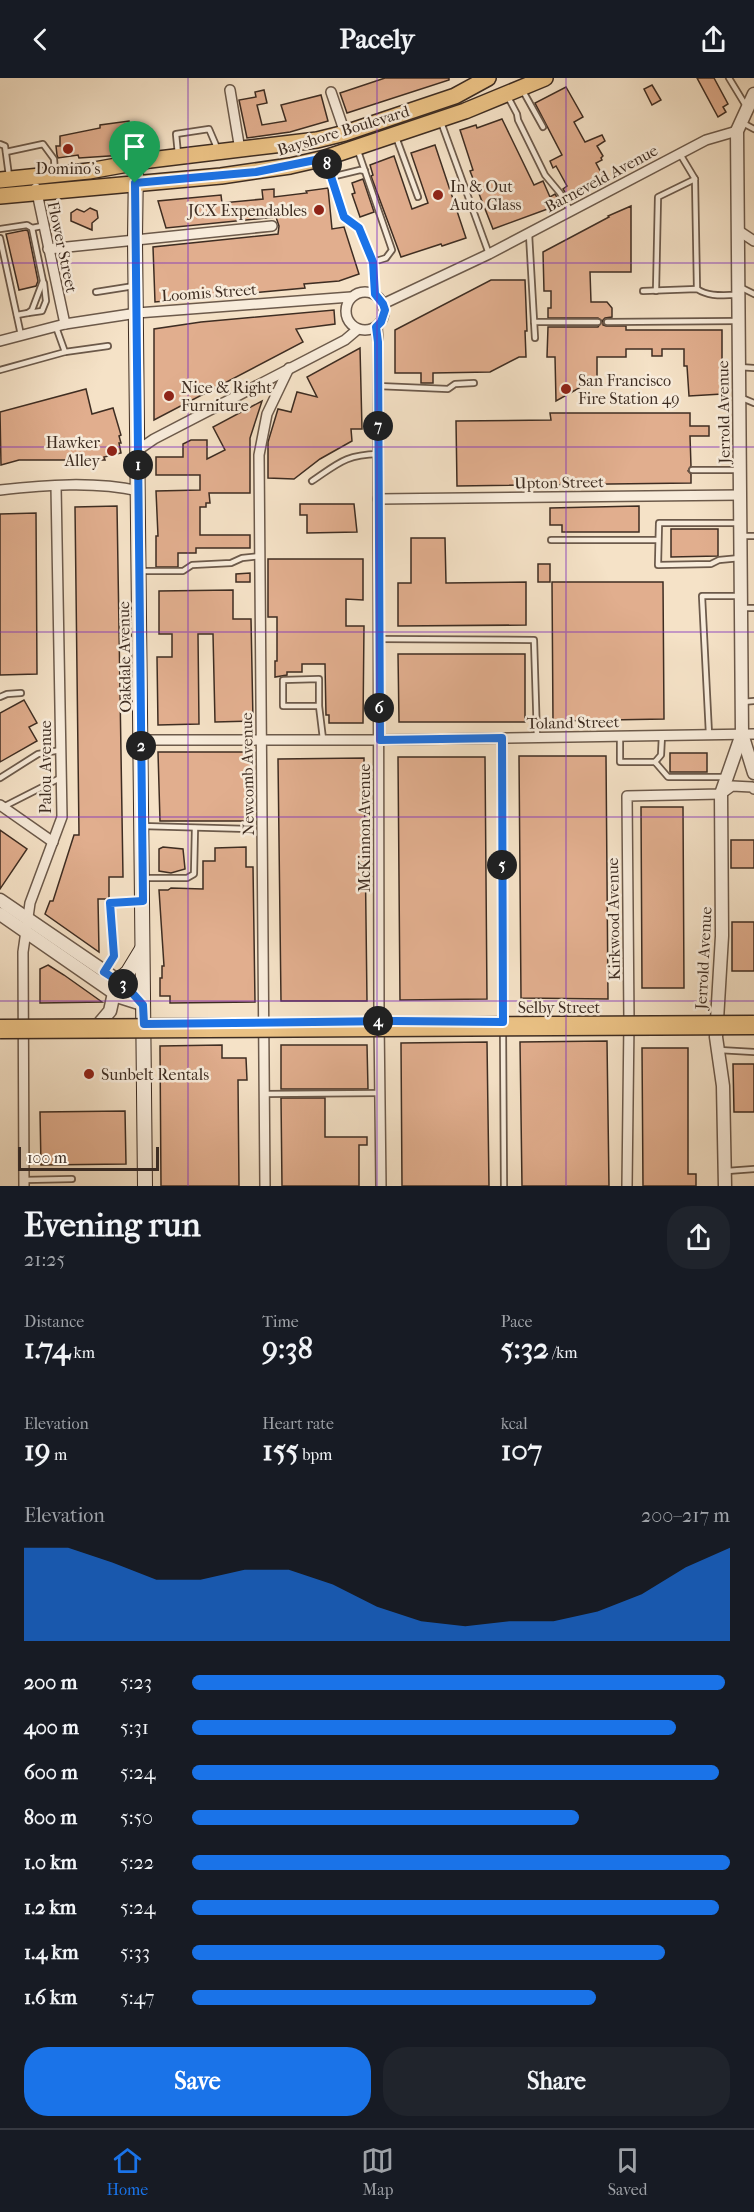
<!DOCTYPE html>
<meta charset="utf-8">
<style>
body{margin:0;font-family:"IM FELL French Canon",serif;background:#20242c;color:#f1f3f6;height:100vh;display:flex;flex-direction:column;font-size:22px;white-space:nowrap}
*{box-sizing:border-box;margin:0}
p{font-size:20px;color:#9ea1a6}
.icon{flex:none;width:33px;height:33px;fill:none;stroke:currentColor;stroke-width:2;stroke-linecap:round;stroke-linejoin:round}
.map{position:relative;height:1108px;overflow:hidden}
.sheet{display:flex;flex-direction:column;background:#171b24;flex:1}
.sheet>*{flex:none}
.scale{position:absolute;left:18px;bottom:15px;width:141px;box-sizing:border-box;padding-left:6px;border:3px solid #3e2d22;border-top:0;font-size:16px;line-height:21px;white-space:nowrap;color:#3e2d22;-webkit-text-stroke:4px #f8ecdb;paint-order:stroke}
.pin{position:absolute;display:grid;place-items:center;width:51px;height:51px;color:#fff;margin:-62px -26px;border-radius:50% 50% 50% 0;rotate:-45deg;box-shadow:0 0 6px #0007}
.pin .icon{rotate:45deg}
.km{position:absolute;width:30px;height:30px;margin:-15px;border-radius:50%;background:#222;color:#fff;font-size:16px;line-height:30px;text-align:center}
.round{display:grid;place-items:center;flex:none;width:63px;height:63px;border-radius:24px;background:#20242c}
.headline{display:flex;align-items:center;justify-content:space-between;height:102px;padding:0 24px}
h1{font-size:33px;font-weight:800;line-height:45px}
.figures{display:grid;grid-template-columns:repeat(3,1fr);gap:9px;height:102px;padding:6px 24px}
.figures div{display:grid;align-content:center}
.figures b{font-size:30px;font-weight:800}
.figures small{font-size:16px;font-weight:400}
.figures p{font-size:16px}
.chart{height:168px;padding:12px 24px}
.chart p{display:flex;justify-content:space-between}
.chart svg{width:100%;height:108px;margin-top:6px;fill:#1a73e8;opacity:.7}
.button{display:flex;gap:12px;margin-top:auto;padding:12px 24px}
.button a{flex:1;height:69px;border-radius:24px;background:#1a73e8;color:#fff;font-size:24px;font-weight:800;line-height:69px;text-align:center}
.button a+a{background:#20242c;color:#f1f3f6}
ul{padding:0 24px;list-style:none;font-size:20px}
li{display:grid;grid-template-columns:96px 72px 1fr;align-items:center;height:45px}
li i{height:15px;border-radius:8px;background:#1a73e8}
header{display:flex;justify-content:space-between;align-items:center;height:78px;padding:0 24px;background:#171b24;font-size:27px;font-weight:800}
.dock{display:flex;justify-content:space-around;align-items:center;height:84px;border-top:2px solid #363941;background:#171b24;font-size:16px;color:#9ea1a6}
.dock a{display:grid;justify-items:center;gap:3px}
.dock .current{color:#1a73e8}
.map>svg:first-child{display:block}
.building{fill:#e1ae8e;stroke:#3e2d22;stroke-width:1.5}
.lines{fill:none;stroke-linecap:round;stroke-linejoin:round}
.service-casing{stroke:#6c5a4b;stroke-width:8}
.minor-casing{stroke:#6c5a4b;stroke-width:12}
.tertiary-casing{stroke:#6c5a4b;stroke-width:15}
.secondary-casing{stroke:#3e2d22;stroke-width:16}
.primary-casing{stroke:#3e2d22;stroke-width:18}
.service{stroke:#f8ecdb;stroke-width:4.5}
.minor{stroke:#f8ecdb;stroke-width:9}
.tertiary{stroke:#f8ecdb;stroke-width:12}
.secondary{stroke:#f8ecdb;stroke-width:14}
.primary{stroke:#eac184;stroke-width:15}
.motorway-bridge-casing{stroke:#3e2d22;stroke-width:21;stroke-linecap:butt}
.motorway-bridge{stroke:#eac184;stroke-width:18}
.route-casing{stroke:#fff;stroke-width:12}
.route{stroke:#1a73e8;stroke-width:8}
.grid{fill:none;stroke:#7b2cbf;stroke-width:1.5;stroke-opacity:0.55}
.poi-dot{fill:#8f2418;stroke:#f8ecdb;stroke-width:2}
.labels{text-anchor:middle;stroke-width:5;stroke-linejoin:round;paint-order:stroke}
.street-label{font-size:16px;fill:#3e2d22;stroke:#f8ecdb}
.poi-label{font-size:16px;fill:#3e2d22;stroke:#f8ecdb;text-anchor:start}
</style>
<header><svg class="icon" aria-label="back" viewBox="0 0 24 24"><path d="M15 5l-7 7 7 7"/></svg>Pacely<svg class="icon" aria-label="share" viewBox="0 0 24 24"><path d="M12 15V3M7 8l5-5 5 5M5 13v7h14v-7"/></svg></header>
<div class="map">
<svg width="754" height="1108" viewBox="0 0 754 1108">
<rect width="100%" height="100%" fill="#f5e2c7"/>
<filter id="stains"><feTurbulence type="fractalNoise" baseFrequency=".00333" numOctaves="4"/><feColorMatrix values="0 0 0 0 .2 0 0 0 0 .09 0 0 0 0 .02 0 0 0 .5 -.17"/></filter>
<radialGradient id="worn" r=".72"><stop offset=".6" stop-color="#630" stop-opacity="0"/><stop offset="1" stop-color="#630" stop-opacity=".3"/></radialGradient>
<g class="building">
<path d="M385,0H449V2L347,35L340,15Z"/>
<path d="M697,0H714L728,26L723,29L726,34L718,39Z"/>
<path d="M652,7L661,22L652,27L644,11Z"/>
<path d="M566,9L583,39L574,44L585,64L602,57L605,63L597,68L603,78L601,80L602,82L596,85L605,102L569,121L563,111L567,108L556,88L553,90L550,83L562,77L535,25Z"/>
<path d="M264,12L267,25L257,27L262,47L286,43L281,27L321,17L328,43L290,54L247,60L239,22L256,19L255,14Z"/>
<path d="M502,41L534,107L543,103L550,119L555,116L561,126L493,151L470,93L473,92L460,52L476,47L477,50Z"/>
<path d="M129,43L131,53H134L136,70L124,72V77L79,80L78,77L58,80L57,77L56,68H60V58L100,50V47Z"/>
<path d="M435,67L466,160L442,168L441,166L401,179L371,98L373,97L370,87L394,78L412,131L428,125L411,75Z"/>
<path d="M363,101L374,134L360,139L352,116L355,115L352,105Z"/>
<path d="M328,110L332,151L344,149L359,196L339,203L304,206L305,210L155,224L153,169L278,156L279,148L276,139L166,150L158,123L221,117L222,125L263,121L262,112L274,111V119L307,115L306,113Z"/>
<path d="M631,128V194H590L591,224H607L612,230V239L605,240L603,242V247L606,248H626V252H722V316L689,318L687,288H684V271H662V278H652V271H626V279H597V300L556,323L555,279H547L548,249H598L602,243L598,240H548V230H551V213H544L543,174L609,139L608,138Z"/>
<path d="M90,130L97,133L98,140L92,145V152L71,143V135L77,131L84,134Z"/>
<path d="M26,152L28,153L38,203L36,208L19,212L6,156Z"/>
<path d="M491,202H525L527,253H525L526,279H519L490,294L433,295V305H421V295H395V252Z"/>
<path d="M334,232L335,246L296,251L303,264L154,342V251L201,244Z"/>
<path d="M360,270L362,351H351L352,363L320,381L294,401L268,400V364L278,331L291,334L297,314L317,319L307,299Z"/>
<path d="M86,311L92,336L113,330L121,357L119,358L121,365H119L121,375L104,379L105,382H19L1,387L0,334Z"/>
<path d="M262,323L250,360V415H209L210,425H206V429H200V457H250V470H196V475H178V489H156V458H158L156,413L200,412V397H156V379H183V366L191,362H207V381L225,372L213,349Z"/>
<path d="M550,335H690V348H709V358H690L691,388L688,393L691,396V405L457,408L456,343L551,342Z"/>
<path d="M300,426H354L357,454L307,455V437H300Z"/>
<path d="M117,428L123,799H109V821H98L99,874L45,836L50,823H53L74,757H79L75,429Z"/>
<path d="M639,428V454H562V447H550V430Z"/>
<path d="M36,435L37,596L0,597V436Z"/>
<path d="M671,451H718V478L671,479Z"/>
<path d="M411,460H445L446,505L526,504V547L398,548V505H411Z"/>
<path d="M268,481H363V522L346,521V548H364L363,645H329V637H326L325,586H302V594H287V597L275,599V583H277V539H268Z"/>
<rect x="538" y="486" width="12" height="18"/>
<path d="M250,495V504H236V496Z"/>
<path d="M552,504H663L664,641L553,643Z"/>
<path d="M233,512V541H251L253,643L215,644L213,556H198L199,646L158,647L157,579H172V556H159V513Z"/>
<path d="M398,576H525V644H399Z"/>
<path d="M24,622L37,645L29,649L37,663L0,684V635Z"/>
<path d="M158,674H252L253,743H160Z"/>
<rect x="670" y="675" width="37" height="19"/>
<path d="M519,678H606L608,921L521,920Z"/>
<path d="M398,679H485L487,921L400,922Z"/>
<path d="M364,680L367,923H281L278,681Z"/>
<path d="M641,729H683L684,910H642Z"/>
<path d="M0,752L27,771L0,811Z"/>
<rect x="731" y="762" width="23" height="28"/>
<path d="M163,769L183,771L185,791L171,795L159,793V771Z"/>
<path d="M246,769V789H253L255,924L170,925V918H160V900H162V888H164L159,812H168L171,810L203,811V783H215V770Z"/>
<rect x="732" y="844" width="22" height="49"/>
<path d="M48,887L64,897L102,924L40,925V891Z"/>
<path d="M607,963L609,1108H522L520,964Z"/>
<path d="M487,964L489,1108H402L401,965Z"/>
<path d="M222,967V980H246L247,1002H238L239,1108H161L160,968Z"/>
<path d="M281,967H367L368,1011H281Z"/>
<path d="M642,970H688V1096H696V1108H643Z"/>
<path d="M733,986H754V1034H734Z"/>
<path d="M281,1020H325V1059H367V1067H359V1108H282Z"/>
<path d="M125,1033L126,1086L41,1087L40,1034Z"/>
</g>
<g class="lines">
<g class="service-casing">
<g id="service">
<path d="M729,0L746,28"/>
<path d="M523,13L543,49"/>
<path d="M508,19L517,36L518,42L545,97L560,115L570,132"/>
<path d="M441,44L489,176"/>
<path d="M741,44L754,51"/>
<path d="M396,59L418,119"/>
<path d="M0,66L5,68L9,98"/>
<path d="M358,73L392,172L386,180L373,184"/>
<path d="M6,74L43,66L54,81L55,93"/>
<path d="M178,76L176,56L209,51L218,72"/>
<path d="M680,76L695,101L697,211"/>
<path d="M326,82L344,139L359,150L373,184L375,216"/>
<path d="M331,99L360,92L365,93"/>
<path d="M0,151L27,147L32,150L42,148"/>
<path d="M529,156L535,260"/>
<path d="M0,160L21,257"/>
<path d="M740,209L754,216"/>
<path d="M643,213L697,211C709,219 723,217 736,217"/>
<path d="M656,213L658,119L695,101"/>
<path d="M96,214L134,208"/>
<path d="M28,235L42,233L46,223L44,205"/>
<path d="M17,237L28,235L32,232L43,203L32,150"/>
<path d="M534,244H598"/>
<path d="M607,244L736,243"/>
<path d="M65,274L108,268"/>
<path d="M739,289L754,290"/>
<path d="M0,292L65,274L56,249"/>
<path d="M378,308L448,311L455,306L474,305"/>
<path d="M742,320L754,325"/>
<path d="M692,392H738"/>
<path d="M312,403C339,385 345,377 378,376"/>
<path d="M738,445H659L658,487L711,486L719,482L740,480"/>
<path d="M741,458H754"/>
<path d="M551,462H658"/>
<path d="M139,493H183L192,487L231,485L242,480L260,478"/>
<path d="M741,530H754"/>
<path d="M379,561L534,562L537,659"/>
<path d="M0,619L7,616L21,615"/>
<path d="M742,624L754,623"/>
<path d="M319,628V601L283,602V628H319L323,661"/>
<path d="M709,656L702,518H741"/>
<path d="M620,659V684H655"/>
<path d="M502,660L503,945"/>
<path d="M655,684L668,699H726"/>
<path d="M655,684L661,677L662,657"/>
<path d="M0,700L38,676L61,672"/>
<path d="M3,729L62,699"/>
<path d="M142,748L249,751"/>
<path d="M143,800H187L194,796L195,750"/>
<path d="M106,892L114,878L110,825L140,823"/>
<path d="M503,953L504,1108"/>
<path d="M719,972L754,974"/>
<path d="M265,1016L379,1015"/>
<path d="M727,1093L754,1091"/>
<path d="M24,1102L72,1101"/>
</g>
</g>
<g class="minor-casing">
<g id="minor">
<path d="M230,12L240,72"/>
<path d="M331,14L345,55"/>
<path d="M136,84L143,70L142,52"/>
<path d="M36,110L65,246"/>
<path d="M739,153L754,163"/>
<path d="M48,171L272,148"/>
<circle cx="365" cy="233" r="19"/>
<path d="M383,226L489,176L706,62L737,53"/>
<path d="M377,249L378,264L379,943L381,1108"/>
<path d="M0,263L65,246L137,235L351,219"/>
<path d="M138,372L154,361L345,262L358,251"/>
<path d="M0,412C45,407 94,403 139,413"/>
<path d="M378,421L740,417"/>
<path d="M141,662H379L754,656"/>
<path d="M0,727L53,764"/>
<path d="M24,1108L23,874L30,825L62,739L56,408"/>
<path d="M265,1108L259,377L267,336L289,290"/>
<path d="M627,1108L629,943L627,718L721,716L732,708L752,709L754,711"/>
</g>
</g>
<g class="tertiary-casing">
<g id="tertiary">
<path d="M754,16L737,53L742,656L754,695"/>
<path d="M0,822L126,908L143,927"/>
<path d="M0,836L120,919L142,926"/>
<path d="M99,946L110,933L114,915"/>
<path d="M725,1108L723,1008L716,959L722,858L721,716L742,656"/>
</g>
</g>
<g class="secondary-casing">
<g id="secondary">
<path d="M136,84L135,161L145,1108"/>
<path d="M118,903L128,894L142,871"/>
</g>
</g>
<g class="primary-casing">
<g id="primary">
<path d="M0,102L89,93L150,82L317,62L345,55L455,18L488,0"/>
<path d="M0,118L221,98L290,88L325,80L465,33L545,0"/>
</g>
</g>
<use href="#service" class="service"/>
<use href="#minor" class="minor"/>
<use href="#tertiary" class="tertiary"/>
<use href="#secondary" class="secondary"/>
<use href="#primary" class="primary"/>
<g class="motorway-bridge-casing">
<path id="motorway-bridge" d="M0,951L754,947"/>
</g>
<use href="#motorway-bridge" class="motorway-bridge"/>
</g>
<g class="lines">
<g class="route-casing">
<path id="route" d="M325,80L344,139L359,150L373,184L375,216L383,226L385,232L381,244L376,249L378,264L380,662L502,660L503,944L393,943L144,946L143,927L126,908L104,894L114,878L110,825L143,823L135,105L256,94Z"/>
</g>
<use href="#route" class="route"/>
</g>
<path class="grid" d="M188,0V1108M377,0V1108M566,0V1108M0,185H754M0,369H754M0,554H754M0,739H754M0,923H754"/>
<g class="poi-dot">
<circle cx="68" cy="71" r="6"/>
<circle cx="438" cy="117" r="6"/>
<circle cx="319" cy="132" r="6"/>
<circle cx="566" cy="311" r="6"/>
<circle cx="169" cy="318" r="6"/>
<circle cx="112" cy="373" r="6"/>
<circle cx="89" cy="996" r="6"/>
</g>
<g class="labels">
<g class="street-label">
<text transform="translate(343 52) rotate(-17)" y="6">Bayshore Boulevard</text>
<text transform="translate(601 100) rotate(-28)" y="6">Barneveld Avenue</text>
<text transform="translate(63 169) rotate(78)" y="6">Flower Street</text>
<text transform="translate(209 214) rotate(-4)" y="6">Loomis Street</text>
<text transform="translate(723 334) rotate(-91)" y="6">Jerrold Avenue</text>
<text transform="translate(559 404) rotate(-1)" y="6">Upton Street</text>
<text transform="translate(124 579) rotate(-91)" y="6">Oakdale Avenue</text>
<text transform="translate(573 644) rotate(-1)" y="6">Toland Street</text>
<text transform="translate(45 689) rotate(-90)" y="6">Palou Avenue</text>
<text transform="translate(247 696) rotate(-91)" y="6">Newcomb Avenue</text>
<text transform="translate(364 750) rotate(-90)" y="6">McKinnon Avenue</text>
<text transform="translate(613 841) rotate(-91)" y="6">Kirkwood Avenue</text>
<text transform="translate(703 880) rotate(-87)" y="6">Jerrold Avenue</text>
<text x="559" y="935">Selby Street</text>
</g>
<g class="poi-label">
<text x="68" y="96" text-anchor="middle">Domino's</text>
<text x="450" y="114">In &amp; Out<tspan x="450" dy="18">Auto Glass</tspan></text>
<text x="307" y="138" text-anchor="end">JCX Expendables</text>
<text x="578" y="308">San Francisco<tspan x="578" dy="18">Fire Station 49</tspan></text>
<text x="181" y="315">Nice &amp; Right<tspan x="181" dy="18">Furniture</tspan></text>
<text x="100" y="370" text-anchor="end">Hawker<tspan x="100" dy="18">Alley</tspan></text>
<text x="101" y="1002">Sunbelt Rentals</text>
</g>
</g>
<rect width="100%" height="100%" filter="url(#stains)"/>
<rect width="100%" height="100%" fill="url(#worn)"/>
</svg>
<div class="scale">100 m</div>
<div class="pin" style="left:135px;top:105px;background:#1e9e55"><svg class="icon" aria-label="arrive" viewBox="0 0 24 24"><path d="M6 21V4h12l-3 4 3 4H6"/></svg></div>
<b class="km" style="left:138px;top:387px">1</b>
<b class="km" style="left:141px;top:668px">2</b>
<b class="km" style="left:123px;top:906px">3</b>
<b class="km" style="left:378px;top:943px">4</b>
<b class="km" style="left:502px;top:787px">5</b>
<b class="km" style="left:379px;top:630px">6</b>
<b class="km" style="left:378px;top:348px">7</b>
<b class="km" style="left:327px;top:86px">8</b>
</div>
<section class="sheet">
<div class="headline"><div><h1>Evening run</h1><p>21:25</p></div><a class="round"><svg class="icon" aria-label="share" viewBox="0 0 24 24"><path d="M12 15V3M7 8l5-5 5 5M5 13v7h14v-7"/></svg></a></div>
<div class="figures">
<div><p>Distance</p><b>1.74<small> km</small></b></div>
<div><p>Time</p><b>9:38</b></div>
<div><p>Pace</p><b>5:32<small> /km</small></b></div>
</div>
<div class="figures">
<div><p>Elevation</p><b>19<small> m</small></b></div>
<div><p>Heart rate</p><b>155<small> bpm</small></b></div>
<div><p>kcal</p><b>107</b></div>
</div>
<div class="chart"><p><span>Elevation</span>200–217 m</p>
<svg viewBox="0 0 160 44" preserveAspectRatio="none"><path d="M0 44V6L10 6L20 12L30 19L40 19L50 15L60 15L70 21L80 30L90 36L100 38L110 36L120 36L130 32L140 25L150 14L160 6V44z"/></svg>
</div>
<ul>
<li><b>200 m</b>5:23<i style="width:99%"></i></li>
<li><b>400 m</b>5:31<i style="width:90%"></i></li>
<li><b>600 m</b>5:24<i style="width:98%"></i></li>
<li><b>800 m</b>5:50<i style="width:72%"></i></li>
<li><b>1.0 km</b>5:22<i style="width:100%"></i></li>
<li><b>1.2 km</b>5:24<i style="width:98%"></i></li>
<li><b>1.4 km</b>5:33<i style="width:88%"></i></li>
<li><b>1.6 km</b>5:47<i style="width:75%"></i></li>
</ul>
<div class="button"><a>Save</a><a>Share</a></div>
</section>
<nav class="dock">
<a class="current"><svg class="icon" aria-label="home" viewBox="0 0 24 24"><path d="M3 11l9-7 9 7M6 9v11h12V9"/></svg>Home</a>
<a><svg class="icon" aria-label="map" viewBox="0 0 24 24"><path d="M3 6l6-2 6 2 6-2v14l-6 2-6-2-6 2zM9 4v14M15 6v14"/></svg>Map</a>
<a><svg class="icon" aria-label="saved" viewBox="0 0 24 24"><path d="M7 4h10v16l-5-4-5 4z"/></svg>Saved</a>
</nav>
